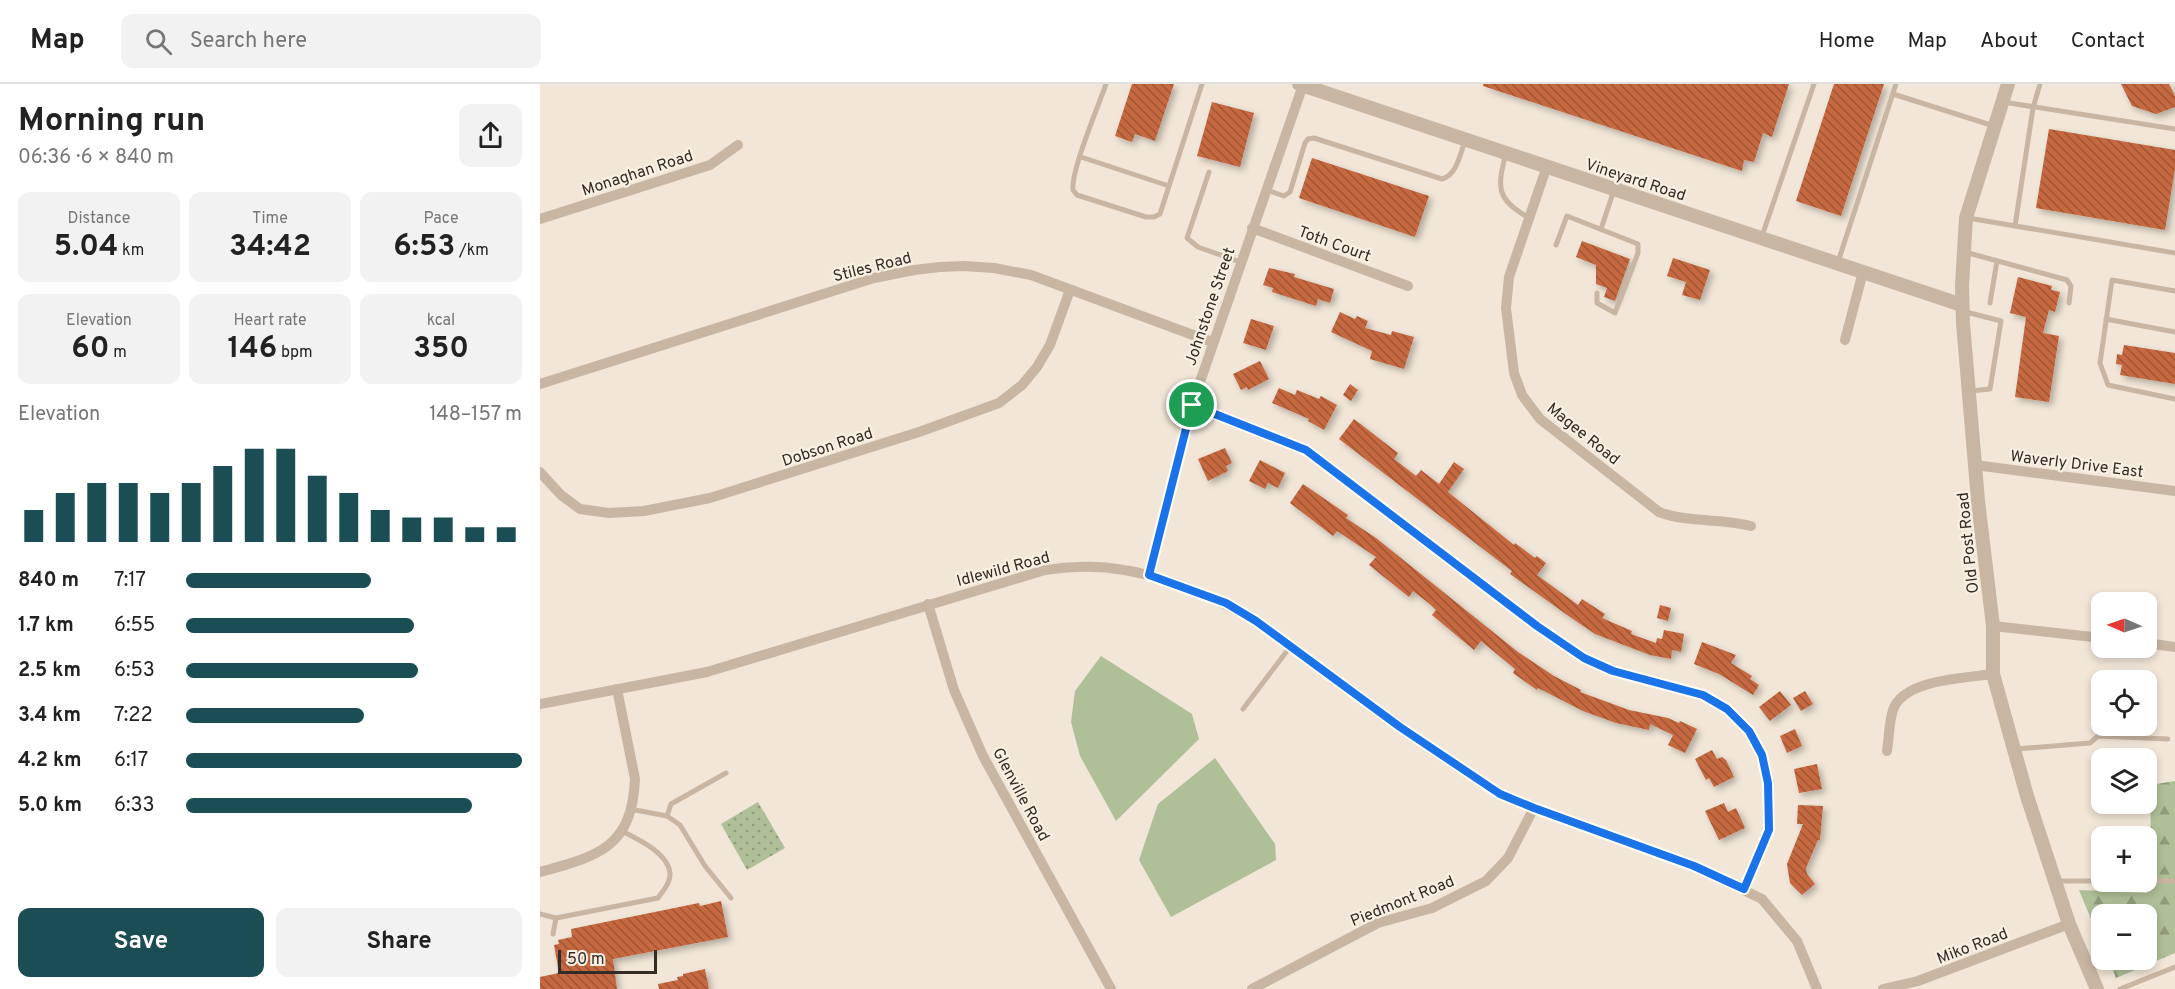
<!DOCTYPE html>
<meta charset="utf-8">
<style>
body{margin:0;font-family:Overpass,sans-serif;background:#f2f2f2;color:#222;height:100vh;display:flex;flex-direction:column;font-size:22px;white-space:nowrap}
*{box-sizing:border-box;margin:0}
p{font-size:20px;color:#767676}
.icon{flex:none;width:33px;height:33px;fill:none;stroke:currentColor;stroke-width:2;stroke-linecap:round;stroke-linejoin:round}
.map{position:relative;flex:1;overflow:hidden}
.panel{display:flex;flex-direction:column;background:#fff;width:540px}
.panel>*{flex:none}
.needle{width:39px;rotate:272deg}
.fabs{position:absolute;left:1551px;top:508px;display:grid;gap:12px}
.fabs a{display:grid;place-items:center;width:66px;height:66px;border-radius:12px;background:#fff;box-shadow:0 3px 9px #0003;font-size:30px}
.scale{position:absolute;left:18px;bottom:15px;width:99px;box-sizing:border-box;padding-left:6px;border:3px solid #332b25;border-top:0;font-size:16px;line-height:21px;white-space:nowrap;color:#332b25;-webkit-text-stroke:4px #f9f0e3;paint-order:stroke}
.pin{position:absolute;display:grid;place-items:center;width:51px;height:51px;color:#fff;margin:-26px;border:3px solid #fff;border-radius:50%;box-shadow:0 2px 6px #0007}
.round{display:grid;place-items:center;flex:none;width:63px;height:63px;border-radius:12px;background:#f2f2f2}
.headline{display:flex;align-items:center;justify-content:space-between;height:102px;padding:0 18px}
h1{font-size:33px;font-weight:700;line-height:45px}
.figures{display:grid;grid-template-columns:repeat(3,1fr);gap:9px;height:102px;padding:6px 18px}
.figures div{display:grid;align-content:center;border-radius:12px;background:#f2f2f2;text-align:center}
.figures b{font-size:30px;font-weight:700}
.figures small{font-size:16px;font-weight:400}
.figures p{font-size:16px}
.chart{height:168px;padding:12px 18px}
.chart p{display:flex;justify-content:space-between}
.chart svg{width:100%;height:108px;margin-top:6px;stroke:#1b4d54;stroke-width:6}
.button{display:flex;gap:12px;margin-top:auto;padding:12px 18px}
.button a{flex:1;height:69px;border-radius:12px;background:#1b4d54;color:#fff;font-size:24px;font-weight:700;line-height:69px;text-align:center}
.button a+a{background:#f2f2f2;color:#222}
ul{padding:0 18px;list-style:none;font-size:20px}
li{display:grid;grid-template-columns:96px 72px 1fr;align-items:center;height:45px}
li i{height:15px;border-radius:8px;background:#1b4d54}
header{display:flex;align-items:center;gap:36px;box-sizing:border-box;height:84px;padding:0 30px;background:#fff;border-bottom:2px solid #e0e0e0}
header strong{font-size:28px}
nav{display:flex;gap:33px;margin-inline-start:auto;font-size:21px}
.search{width:420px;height:54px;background:#f2f2f2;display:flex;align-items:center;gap:15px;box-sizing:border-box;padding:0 21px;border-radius:12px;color:#767676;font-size:22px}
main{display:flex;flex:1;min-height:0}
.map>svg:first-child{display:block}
.forest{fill:url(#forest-firs)}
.park{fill:url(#park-dots)}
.pitch{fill:#afbf97}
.building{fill:url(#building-back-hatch);filter:url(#shadow)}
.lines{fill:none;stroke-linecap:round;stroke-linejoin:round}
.service{stroke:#c8b6a3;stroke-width:5}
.minor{stroke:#c8b6a3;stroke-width:10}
.tertiary{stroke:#c8b6a3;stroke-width:14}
.route-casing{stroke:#fff;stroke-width:12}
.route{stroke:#1a73e8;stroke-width:8}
.labels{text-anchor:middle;stroke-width:4.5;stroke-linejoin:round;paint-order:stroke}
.street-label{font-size:16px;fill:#332b25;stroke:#f9f0e3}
</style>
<header>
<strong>Map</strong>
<div class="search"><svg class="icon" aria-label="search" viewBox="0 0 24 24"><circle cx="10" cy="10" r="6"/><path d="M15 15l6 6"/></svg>Search here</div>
<nav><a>Home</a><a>Map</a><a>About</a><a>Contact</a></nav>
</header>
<main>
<section class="panel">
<div class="headline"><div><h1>Morning run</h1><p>06:36 · 6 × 840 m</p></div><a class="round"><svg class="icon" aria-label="share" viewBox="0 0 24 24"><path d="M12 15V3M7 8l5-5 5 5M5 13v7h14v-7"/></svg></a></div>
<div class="figures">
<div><p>Distance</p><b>5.04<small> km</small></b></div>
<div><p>Time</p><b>34:42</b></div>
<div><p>Pace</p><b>6:53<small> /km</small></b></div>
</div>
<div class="figures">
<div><p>Elevation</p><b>60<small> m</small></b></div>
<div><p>Heart rate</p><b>146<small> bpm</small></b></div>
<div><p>kcal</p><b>350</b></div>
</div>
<div class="chart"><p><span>Elevation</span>148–157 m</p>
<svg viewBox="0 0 160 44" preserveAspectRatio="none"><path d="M5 44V31M15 44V24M25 44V20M35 44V20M45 44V24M55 44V20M65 44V13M75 44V6M85 44V6M95 44V17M105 44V24M115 44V31M125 44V34M135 44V34M145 44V38M155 44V38"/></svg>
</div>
<ul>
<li><b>840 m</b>7:17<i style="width:55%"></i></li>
<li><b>1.7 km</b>6:55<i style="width:68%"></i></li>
<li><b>2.5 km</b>6:53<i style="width:69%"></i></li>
<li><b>3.4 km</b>7:22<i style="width:53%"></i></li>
<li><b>4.2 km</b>6:17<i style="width:100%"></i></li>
<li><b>5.0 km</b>6:33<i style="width:85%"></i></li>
</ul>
<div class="button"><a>Save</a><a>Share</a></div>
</section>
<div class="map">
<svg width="1635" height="905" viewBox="0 0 1635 905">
<defs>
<pattern id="forest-firs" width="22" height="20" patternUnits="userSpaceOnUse" patternTransform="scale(1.5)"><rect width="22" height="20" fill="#afbf97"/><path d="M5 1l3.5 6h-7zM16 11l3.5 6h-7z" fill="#8f9b7b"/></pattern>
<pattern id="park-dots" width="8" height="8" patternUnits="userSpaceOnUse" patternTransform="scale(1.5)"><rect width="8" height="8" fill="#afbf97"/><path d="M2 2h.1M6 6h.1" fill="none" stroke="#8f9b7b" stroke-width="1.8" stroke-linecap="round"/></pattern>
<pattern id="building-back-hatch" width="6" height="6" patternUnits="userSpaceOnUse" patternTransform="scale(1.5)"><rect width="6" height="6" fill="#c66840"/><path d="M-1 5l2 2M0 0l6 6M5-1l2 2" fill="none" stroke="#a15635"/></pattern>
<filter id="shadow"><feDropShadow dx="3.5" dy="3.5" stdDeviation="3" flood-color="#0004"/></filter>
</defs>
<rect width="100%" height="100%" fill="#f1e6d7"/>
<path class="forest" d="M1635,697V869L1576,894L1569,876H1606V831H1562L1561,859L1539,806L1607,809L1611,759L1610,701Z"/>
<path class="park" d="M218,718L245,764L207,786L181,740Z"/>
<g class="pitch">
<path d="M561,572L652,630L659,655L576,737L540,672L531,638L535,607Z"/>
<path d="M675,674L735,760L736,776L631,833L599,776L618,720Z"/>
</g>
<g class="building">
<path d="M592,0H634L615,57L595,50L592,58L575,52Z"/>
<path d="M943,0H1249L1232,53L1223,49L1214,78L1204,76L1202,87L943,2Z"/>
<path d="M1294,0H1344L1301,132L1256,117Z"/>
<path d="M1581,0H1629L1635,12V23L1616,30L1592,22Z"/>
<path d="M672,18L714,29L700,83L657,72Z"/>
<path d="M1509,45L1635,66V85L1625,146L1496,124Z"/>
<path d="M772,74L889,112L875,153L759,114Z"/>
<path d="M1042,157L1090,175L1075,217L1064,213L1067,204L1056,200V181L1036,173Z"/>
<path d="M1133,174L1170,186L1160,216L1142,211L1146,198L1127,192Z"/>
<path d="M729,184L755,190L754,193L794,205L790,219L778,215L776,222L732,208L733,204L723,201Z"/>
<path d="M1478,193L1512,202L1511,206L1520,208L1515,228L1509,226L1503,249L1519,252L1509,318L1475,313L1486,233L1470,229Z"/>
<path d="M800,228L815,235L817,232L828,237L825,244L851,251L852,247L874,253L864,285L830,275L832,267L791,248Z"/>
<path d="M711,235L734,242L726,266L703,259Z"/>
<path d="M1584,261L1635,269V300L1580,291L1582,281L1576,280L1577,270L1582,271Z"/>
<path d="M720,277L729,295L708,306L707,303L701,306L693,290Z"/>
<path d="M810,300L818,306L811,317L803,311Z"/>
<path d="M739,304L755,311L757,306L779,315L781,312L797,321L784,346L768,337L769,335L732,319Z"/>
<path d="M814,335L858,369L854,375L876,392L881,386L899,400L914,378L924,385L908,408L974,461L975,459L995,474L997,472L1006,479L997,491L1038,521L1042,515L1065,530L1062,534L1092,547L1091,550L1116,559L1117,554L1122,555L1124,546L1144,550L1141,568L1132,566L1131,575L1110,571L1055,550L1030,533L970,490L972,487L799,355Z"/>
<path d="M685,364L692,379L686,382L688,387L668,397L658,375Z"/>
<path d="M720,376L745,389L738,404L728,399L725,405L709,397Z"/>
<path d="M763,400L808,431L806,434L836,454L978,568L1014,592L1041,606L1040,608L1089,626L1128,634L1139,639L1140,637L1157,645L1145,669L1128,661L1133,651L1110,640L1109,646L1076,639L1043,627L998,604L997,606L973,589L975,585L941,557L934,566L892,531L896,526L891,521L873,507L869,513L829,481L836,473L797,447L793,452L750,419Z"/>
<path d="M1120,521L1131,524L1128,537L1117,534Z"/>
<path d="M1162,558L1196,571L1191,579L1212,592L1210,595L1219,601L1213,611L1179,590L1154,580Z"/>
<path d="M1240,607L1251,621L1230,637L1219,623Z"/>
<path d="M1265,607L1273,620L1261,627L1253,614Z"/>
<path d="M1255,645L1262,662L1247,669L1240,652Z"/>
<path d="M1172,666L1177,675L1182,673L1186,676L1194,693L1174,703L1169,694L1166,696L1155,675Z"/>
<path d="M1277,680L1282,705L1259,709L1254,685Z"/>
<path d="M1184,719L1188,728L1196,724L1205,744L1179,756L1165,727Z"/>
<path d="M1258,721L1283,722L1280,756H1278L1266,784L1267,790L1275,800L1262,811L1250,799L1247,780L1263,740H1257Z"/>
<path d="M181,817L188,853L73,875L77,905H0V893L19,889L14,861L19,860L18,856L32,853L31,845L159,819L160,822Z"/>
<path d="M165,885L169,905H119L118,900L138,896L137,893L143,892V890Z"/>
</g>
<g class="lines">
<g class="service">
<path d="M1353,10L1454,42"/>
<path d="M1463,18L1635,45"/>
<path d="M966,69C957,104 956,115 989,134"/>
<path d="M541,73L629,102L620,130L614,133H606L537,111L533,106C531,86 558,23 566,0"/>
<path d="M669,88L647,154L658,163L700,178"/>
<path d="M629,102L662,0"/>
<path d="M727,106L744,112L750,108L765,59L768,55L774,54L902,95C917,91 920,70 925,57"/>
<path d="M1428,134L1635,169"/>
<path d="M1475,142L1493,24L1500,0"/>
<path d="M1061,145L1074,106"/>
<path d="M1222,152L1274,0"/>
<path d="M1016,161L1027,132L1098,160V169L1075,229L1057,219V209"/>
<path d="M1425,168L1527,196L1531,202L1529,219"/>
<path d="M1298,178L1356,0"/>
<path d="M1635,207L1572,196L1560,279L1568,301L1635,315"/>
<path d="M1450,219L1457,177"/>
<path d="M1422,227L1461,237L1450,305L1430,307"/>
<path d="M1566,235L1635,248"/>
<path d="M703,625L750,563"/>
<path d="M1476,665L1550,659L1558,652L1628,655"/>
<path d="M90,725L127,732L140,741L165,782L191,814"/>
<path d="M127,732L131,720L186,689"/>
<path d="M1516,797H1562"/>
<path d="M1606,797H1635"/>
<path d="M0,830L16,834L118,814C123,807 131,798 130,789C128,769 98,755 82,747"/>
<path d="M13,850L16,834"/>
<path d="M1580,905L1635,883"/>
</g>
<g class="minor">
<path d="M1007,82L969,193L966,224L974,289L982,311L1000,335L1119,428C1148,439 1180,434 1211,442"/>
<path d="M0,135L170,81L198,61"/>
<path d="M712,144L868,202"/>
<path d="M1305,256L1323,188"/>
<path d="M0,300L334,194L374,186L400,183L424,182L454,184L491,191L672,258"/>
<path d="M652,321L766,366L997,542L1044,574L1073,587L1163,611L1187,625L1209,647L1222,671L1229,699V745L1204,805"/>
<path d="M1435,381L1635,407"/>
<path d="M0,388L21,411L40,425L69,429L104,427L170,414L379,348L459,319L482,301L497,283L510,261L530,206"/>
<path d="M609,491L652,321L763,1"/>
<path d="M388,520L414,606L443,672L571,905"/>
<path d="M1453,542L1562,554"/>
<path d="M1606,559L1635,563"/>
<path d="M0,620L167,588L505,486C515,485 526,483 537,483C600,480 662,506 716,537L903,673L960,710L994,724L1154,782L1222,815L1257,857L1277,905"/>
<path d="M1347,667C1349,654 1349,638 1353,626C1363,595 1427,594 1453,590"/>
<path d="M0,788C58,772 92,764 95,695L77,605"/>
<path d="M712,905L838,839L892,824L946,797L968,774L994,724"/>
<path d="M1343,905L1378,897L1529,840"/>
</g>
<g class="tertiary">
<path d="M759,0L1422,221"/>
<path d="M1468,0L1426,134L1422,201L1423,239L1438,417L1453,542V590L1487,712L1529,840L1557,905"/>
</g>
</g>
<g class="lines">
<g class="route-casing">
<path id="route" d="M652,321L766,366L997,542L1044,574L1073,587L1163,611L1187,625L1209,647L1222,671L1228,699L1229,746L1204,805L1154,782L994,724L960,710L860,643L716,537L686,519L609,491Z"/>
</g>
<use href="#route" class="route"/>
</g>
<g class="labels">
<g class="street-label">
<text transform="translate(97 88) rotate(-18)" y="6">Monaghan Road</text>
<text transform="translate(1096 95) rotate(18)" y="6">Vineyard Road</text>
<text transform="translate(795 159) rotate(20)" y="6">Toth Court</text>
<text transform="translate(332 182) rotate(-14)" y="6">Stiles Road</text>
<text transform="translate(669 222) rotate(-71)" y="6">Johnstone Street</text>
<text transform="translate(1044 349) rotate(39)" y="6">Magee Road</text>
<text transform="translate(287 362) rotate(-18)" y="6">Dobson Road</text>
<text transform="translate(1537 379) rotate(7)" y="6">Waverly Drive East</text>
<text transform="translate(1427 459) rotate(-96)" y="6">Old Post Road</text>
<text transform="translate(463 484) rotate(-15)" y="6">Idlewild Road</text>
<text transform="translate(482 710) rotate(62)" y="6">Glenville Road</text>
<text transform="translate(862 816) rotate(-22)" y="6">Piedmont Road</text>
<text transform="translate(1432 861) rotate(-21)" y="6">Miko Road</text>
</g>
</g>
</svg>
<div class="fabs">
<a><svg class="needle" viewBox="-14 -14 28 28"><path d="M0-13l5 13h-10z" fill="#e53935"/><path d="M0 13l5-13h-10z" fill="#767676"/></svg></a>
<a><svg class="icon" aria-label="locate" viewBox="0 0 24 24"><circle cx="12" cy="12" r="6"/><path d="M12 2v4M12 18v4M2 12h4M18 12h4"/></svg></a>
<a><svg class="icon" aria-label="layers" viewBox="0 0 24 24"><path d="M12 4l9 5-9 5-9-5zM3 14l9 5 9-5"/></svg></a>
<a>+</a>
<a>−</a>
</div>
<div class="scale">50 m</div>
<div class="pin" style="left:652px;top:321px;background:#1e9e55"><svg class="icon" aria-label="arrive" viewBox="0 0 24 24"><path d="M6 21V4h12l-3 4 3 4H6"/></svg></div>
</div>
</main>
